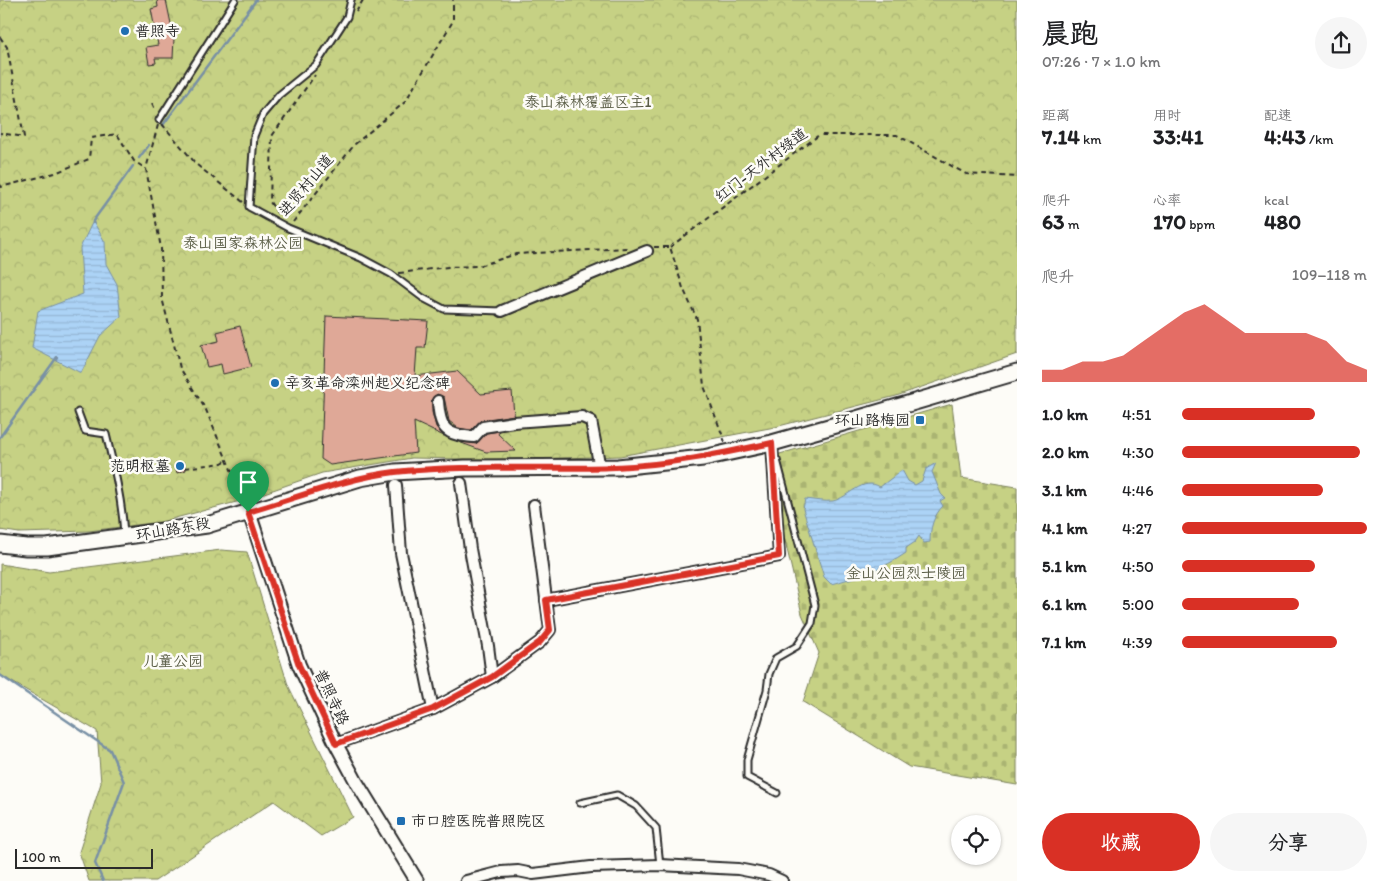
<!DOCTYPE html>
<html lang="zh">
<meta charset="utf-8">
<style>
body{margin:0;font-family:Itim,"LXGW WenKai TC",sans-serif;background:#f6f6f6;color:#202124;height:100vh;display:flex;flex-direction:column;font-size:19px;white-space:nowrap}
*{box-sizing:border-box;margin:0}
p{font-size:16px;color:#757577}
.icon{flex:none;width:28px;height:28px;fill:none;stroke:currentColor;stroke-width:2;stroke-linecap:round;stroke-linejoin:round}
.map{position:relative;flex:1;overflow:hidden}
.panel{display:flex;flex-direction:column;background:#fff;width:375px}
.panel>*{flex:none}
.controls{position:absolute;left:951px;top:815px;display:grid;gap:10px}
.controls a{display:grid;place-items:center;width:50px;height:50px;border-radius:50%;background:#fff;box-shadow:0 1px 4px #0004;font-size:25px}
.scale{position:absolute;left:15px;bottom:12px;width:138px;box-sizing:border-box;padding-left:5px;border:2px solid #2b2b2b;border-top:0;font-size:14px;line-height:18px;white-space:nowrap;color:#2b2b2b;-webkit-text-stroke:4px #fdfcf7;paint-order:stroke}
.pin{position:absolute;display:grid;place-items:center;width:42px;height:42px;color:#fff;margin:-51px -21px;border-radius:50% 50% 50% 0;rotate:-45deg;box-shadow:0 0 5px #0007}
.pin .icon{rotate:45deg}
.round{display:grid;place-items:center;flex:none;width:52px;height:52px;border-radius:26px;background:#f6f6f6}
.overview{display:flex;align-items:center;justify-content:space-between;height:85px;padding:0 25px}
h1{font-size:28px;font-weight:700;line-height:38px}
.metrics{display:grid;grid-template-columns:repeat(3,1fr);gap:8px;height:85px;padding:5px 25px}
.metrics div{display:grid;align-content:center}
.metrics b{font-size:21px;font-weight:700}
.metrics small{font-size:14px;font-weight:400}
.metrics p{font-size:14px}
.chart{height:140px;padding:10px 25px}
.chart p{display:flex;justify-content:space-between}
.chart svg{width:100%;height:90px;margin-top:5px;fill:#d93025;opacity:.7}
.cta{display:flex;gap:10px;margin-top:auto;padding:10px 25px}
.cta a{flex:1;height:58px;border-radius:30px;background:#d93025;color:#fff;font-size:20px;font-weight:700;line-height:58px;text-align:center}
.cta a+a{background:#f6f6f6;color:#202124}
ul{padding:0 25px;list-style:none;font-size:16px}
li{display:grid;grid-template-columns:80px 60px 1fr;align-items:center;height:38px}
li i{height:12px;border-radius:6px;background:#d93025}
main{display:flex;flex:1;min-height:0}
.map>svg:first-child{display:block}
.forest{fill:url(#forest-crowns);stroke:#787e58}
.cemetery{fill:url(#cemetery-stones);stroke:#787e58}
.water{fill:url(#water-rules);stroke:#7890a5}
.lines{fill:none;stroke-linecap:round;stroke-linejoin:round}
.stream{stroke:#7890a5;stroke-width:2.5}
.building{fill:#dfa897;stroke:#2b2b2b}
.service-casing{stroke:#2b2b2b;stroke-width:9}
.minor-casing{stroke:#2b2b2b;stroke-width:14}
.tertiary-casing{stroke:#2b2b2b;stroke-width:16}
.secondary-casing{stroke:#2b2b2b;stroke-width:19}
.path{stroke:#2b2b2b;stroke-width:2;stroke-dasharray:5 4;stroke-linecap:butt}
.service{stroke:#fdfcf7;stroke-width:5}
.minor{stroke:#fdfcf7;stroke-width:10}
.tertiary{stroke:#fdfcf7;stroke-width:12}
.secondary{stroke:#fdfcf7;stroke-width:15}
.route-casing{stroke:#fff;stroke-width:10}
.route{stroke:#d93025;stroke-width:6}
.poi-dot{fill:#1f6fb2;stroke:#fdfcf7;stroke-width:2}
.labels{text-anchor:middle;stroke-width:5;stroke-linejoin:round;paint-order:stroke}
.poi-label{font-size:15px;fill:#2b2b2b;stroke:#fdfcf7;text-anchor:start}
.park-label{font-size:15px;fill:#5a5d46;stroke:#fdfcf7}
.street-label{font-size:15px;fill:#2b2b2b;stroke:#fdfcf7}
</style>
<main>
<div class="map">
<svg width="1017" height="881" viewBox="0 0 1017 881">
<defs>
<pattern id="forest-crowns" width="20" height="18" patternUnits="userSpaceOnUse" patternTransform="scale(1.25)"><rect width="20" height="18" fill="#c6d184"/><path d="M2 6a3 3 0 1 1 6 0M12 15a3 3 0 1 1 6 0" fill="none" stroke="#aab472"/></pattern>
<pattern id="cemetery-stones" width="16" height="16" patternUnits="userSpaceOnUse" patternTransform="scale(1.25)"><rect width="16" height="16" fill="#c6d184"/><path d="M2 7V4a2 2 0 0 1 4 0v3zM10 15v-3a2 2 0 0 1 4 0v3z" fill="#aab472"/></pattern>
<pattern id="water-rules" width="6" height="5" patternUnits="userSpaceOnUse" patternTransform="scale(1.25)"><rect width="6" height="5" fill="#acd3f6"/><path d="M0 2.5h6" fill="none" stroke="#94b5d3"/></pattern>
</defs>
<rect width="100%" height="100%" fill="#fdfcf7"/>
<filter id="ink" filterUnits="userSpaceOnUse"><feTurbulence type="fractalNoise" baseFrequency=".02" numOctaves="2"/><feDisplacementMap in="SourceGraphic" scale="10" xChannelSelector="R" yChannelSelector="G"/><feConvolveMatrix kernelMatrix="1 2 1 2 8 2 1 2 1" color-interpolation-filters="sRGB"/></filter>
<g filter="url(#ink)">
<g class="forest">
<path d="M0,0H1017V354L896,396L775,427L620,456L510,460L412,458L322,473L244,500L160,522L89,531L19,533L0,530Z"/>
<path d="M221,550L247,552L288,685L353,817L321,836L274,801L155,881H89L79,852L101,783L97,731L0,675V564L49,572Z"/>
</g>
<path class="cemetery" d="M952,404L961,478L1017,487V785L909,767L803,702L819,653L802,614L766,458Z"/>
<g class="water">
<path d="M93,221L105,242L106,264L117,284L121,317L100,336L81,373L32,348L38,311L83,294L80,248Z"/>
<path d="M936,463L932,472L941,494L945,498L940,501L943,506C933,516 930,529 930,542L924,543L919,536L915,542L906,548V553C883,569 858,577 831,584L824,577L803,509L805,499C814,500 825,502 833,501C848,498 863,476 880,487L902,470L908,481L915,485L922,481L926,469Z"/>
</g>
<g class="lines">
<g class="stream">
<path d="M163,125L256,0"/>
<path d="M139,158L149,145"/>
<path d="M93,223V221L133,166"/>
<path d="M0,437L57,357"/>
<path d="M0,675L110,750L124,782L95,863L103,881"/>
</g>
</g>
<g class="building">
<path d="M157,0H166L174,38L173,58H155L156,63L149,64L146,47L158,45L151,9L158,7Z"/>
<path d="M326,316L428,321L425,348H417L415,376L457,371L481,394L512,391L514,415L481,420L471,430L458,428L449,421L444,397L437,394L432,399V412L436,427L444,436L414,422L416,453L330,465L321,459Z"/>
<path d="M240,326L251,367L223,374L221,364L207,367L201,345L219,341L217,332Z"/>
<path d="M500,431L498,434L516,451L486,452L456,441L476,444L486,433Z"/>
<path d="M184,462L186,470L177,473L175,465Z"/>
</g>
<g class="lines">
<g class="service-casing">
<g id="service">
<path d="M351,0L347,17L316,65L279,95L263,114L254,136L249,207L288,228L361,258L391,274L423,298L444,309L502,311"/>
<path d="M159,120L235,0"/>
<path d="M78,412L85,431L106,434C114,467 122,500 124,534"/>
<path d="M777,793L747,777V760L767,690L769,674L776,658L797,646L812,623L815,605L777,460"/>
<path d="M580,803L617,795L636,806L656,828L660,865"/>
</g>
</g>
<g class="minor-casing">
<g id="minor">
<path d="M502,311L647,251"/>
<path d="M438,401C440,429 445,435 474,437L483,427L514,422L582,417L591,421L600,468"/>
<path d="M461,483L470,549L488,646L492,677"/>
<path d="M396,485L401,553L433,709"/>
<path d="M546,600L779,556L772,443"/>
<path d="M336,744L433,709L492,677L540,642L550,630L534,505"/>
<path d="M466,881L501,872L518,871L533,874L591,867L660,865L738,869L769,875L782,881"/>
</g>
</g>
<g class="tertiary-casing">
<path id="tertiary" d="M249,512L299,665L336,744L357,783L417,881"/>
</g>
<g class="secondary-casing">
<path id="secondary" d="M0,544L26,547H47L207,525L360,478L395,472L465,468L618,467L703,458L772,443L836,425L1017,372"/>
</g>
<g class="path">
<path d="M356,12L363,0"/>
<path d="M0,37L7,47L24,137L0,133"/>
<path d="M152,103L156,111"/>
<path d="M162,124L197,165L243,202"/>
<path d="M158,125L146,169L161,248L162,298L180,368L206,410L245,503"/>
<path d="M0,184L1,187L55,173L89,159L91,138L117,134L134,161L146,169"/>
<path d="M278,214L270,202L272,136L315,75"/>
<path d="M293,222L355,144L405,102L453,21V0"/>
<path d="M654,247H670L683,288L697,319L704,386L725,442"/>
<path d="M670,247L819,135H897L966,174L1017,177"/>
<path d="M399,273L448,267L479,266L516,254L627,248"/>
<path d="M185,468L222,463L227,460"/>
</g>
<use href="#service" class="service"/>
<use href="#minor" class="minor"/>
<use href="#tertiary" class="tertiary"/>
<use href="#secondary" class="secondary"/>
</g>
</g>
<g class="lines" filter="url(#ink)">
<g class="route-casing">
<path id="route" d="M772,443L779,556L546,600L550,630L540,642L492,677L433,709L336,744L299,665L248,512C297,498 345,478 395,472C468,464 542,470 615,467C668,465 720,454 772,443Z"/>
</g>
<use href="#route" class="route"/>
</g>
<g class="poi-dot">
<circle cx="125" cy="31" r="5"/>
<circle cx="275" cy="383" r="5"/>
<rect x="915" y="415" width="10" height="10" rx="2.5"/>
<circle cx="180" cy="466" r="5"/>
<rect x="396" y="816" width="10" height="10" rx="2.5"/>
</g>
<g class="labels">
<g class="poi-label">
<text x="135" y="36">普照寺</text>
<text x="285" y="388">辛亥革命滦州起义纪念碑</text>
<text x="910" y="425" text-anchor="end">环山路梅园</text>
<text x="170" y="471" text-anchor="end">范明枢墓</text>
<text x="411" y="826">市口腔医院普照院区</text>
</g>
<g class="park-label">
<text x="588" y="107">泰山森林覆盖区主1</text>
<text x="243" y="248">泰山国家森林公园</text>
<text x="906" y="578">金山公园烈士陵园</text>
<text x="173" y="666">儿童公园</text>
</g>
<g class="street-label">
<text transform="translate(761 165) rotate(-37)" y="5">红门-天外村绿道</text>
<text transform="translate(306 185) rotate(-50)" y="5">进贤村山道</text>
<text transform="translate(173 529) rotate(-10)" y="5">环山路东段</text>
<text transform="translate(332 697) rotate(65)" y="5">普照寺路</text>
</g>
</g>
</svg>
<div class="controls">
<a><svg class="icon" aria-label="locate" viewBox="0 0 24 24"><circle cx="12" cy="12" r="6"/><path d="M12 2v4M12 18v4M2 12h4M18 12h4"/></svg></a>
</div>
<div class="scale">100 m</div>
<div class="pin" style="left:248px;top:512px;background:#1e9e55"><svg class="icon" aria-label="arrive" viewBox="0 0 24 24"><path d="M6 21V4h12l-3 4 3 4H6"/></svg></div>
</div>
<section class="panel">
<div class="overview"><div><h1>晨跑</h1><p>07:26 · 7 × 1.0 km</p></div><a class="round"><svg class="icon" aria-label="share" viewBox="0 0 24 24"><path d="M12 15V3M7 8l5-5 5 5M5 13v7h14v-7"/></svg></a></div>
<div class="metrics">
<div><p>距离</p><b>7.14<small> km</small></b></div>
<div><p>用时</p><b>33:41</b></div>
<div><p>配速</p><b>4:43<small> /km</small></b></div>
</div>
<div class="metrics">
<div><p>爬升</p><b>63<small> m</small></b></div>
<div><p>心率</p><b>170<small> bpm</small></b></div>
<div><p>kcal</p><b>480</b></div>
</div>
<div class="chart"><p><span>爬升</span>109–118 m</p>
<svg viewBox="0 0 160 44" preserveAspectRatio="none"><path d="M0 44V38L10 38L20 34L30 34L40 31L50 24L60 17L70 10L80 6L90 13L100 20L110 20L120 20L130 20L140 24L150 34L160 38V44z"/></svg>
</div>
<ul>
<li><b>1.0 km</b>4:51<i style="width:72%"></i></li>
<li><b>2.0 km</b>4:30<i style="width:96%"></i></li>
<li><b>3.1 km</b>4:46<i style="width:76%"></i></li>
<li><b>4.1 km</b>4:27<i style="width:100%"></i></li>
<li><b>5.1 km</b>4:50<i style="width:72%"></i></li>
<li><b>6.1 km</b>5:00<i style="width:63%"></i></li>
<li><b>7.1 km</b>4:39<i style="width:84%"></i></li>
</ul>
<div class="cta"><a>收藏</a><a>分享</a></div>
</section>
</main>
